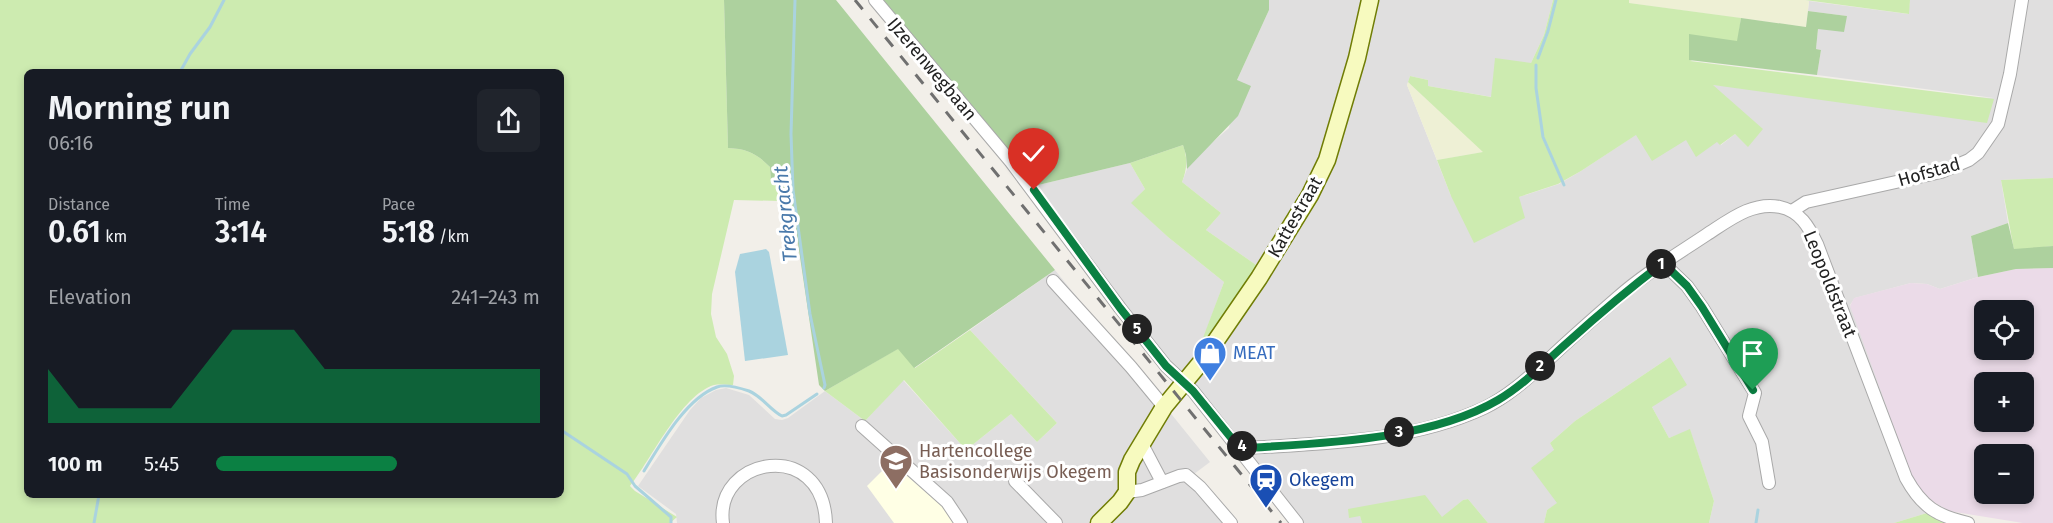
<!DOCTYPE html>
<meta charset="utf-8">
<style>
body{margin:0;font-family:"Fira Sans",sans-serif;background:#20242c;color:#f1f3f6;height:100vh;display:flex;flex-direction:column;font-size:22px;white-space:nowrap}
*{box-sizing:border-box;margin:0}
p{font-size:20px;color:#9ea1a6}
.icon{flex:none;width:33px;height:33px;fill:none;stroke:currentColor;stroke-width:2;stroke-linecap:round;stroke-linejoin:round}
.map{position:relative;flex:1;overflow:hidden}
.side{position:absolute;left:24px;top:69px;width:540px;height:429px;display:flex;flex-direction:column;background:#171b24;border-radius:9px;box-shadow:0 3px 9px #0003}
.side>*{flex:none}
.buttons{position:absolute;left:1974px;top:300px;display:grid;gap:12px}
.buttons a{display:grid;place-items:center;width:60px;height:60px;border-radius:9px;background:#171b24;box-shadow:0 3px 9px #0003;font-size:30px}
.pin{position:absolute;display:grid;place-items:center;width:51px;height:51px;color:#fff;margin:-62px -26px;border-radius:50% 50% 50% 0;rotate:-45deg;box-shadow:0 0 6px #0007}
.pin .icon{rotate:45deg}
.km{position:absolute;width:30px;height:30px;margin:-15px;border-radius:50%;background:#222;color:#fff;font-size:16px;line-height:30px;text-align:center}
.round{display:grid;place-items:center;flex:none;width:63px;height:63px;border-radius:9px;background:#20242c}
.overview{display:flex;align-items:center;justify-content:space-between;height:102px;padding:0 24px}
h1{font-size:33px;font-weight:600;line-height:45px}
.metrics{display:grid;grid-template-columns:repeat(3,1fr);gap:9px;height:102px;padding:6px 24px}
.metrics div{display:grid;align-content:center}
.metrics b{font-size:30px;font-weight:600}
.metrics small{font-size:16px;font-weight:400}
.metrics p{font-size:16px}
.chart{height:168px;padding:12px 24px}
.chart p{display:flex;justify-content:space-between}
.chart svg{width:100%;height:108px;margin-top:6px;fill:#0b8043;opacity:.7}
ul{padding:0 24px;list-style:none;font-size:20px}
li{display:grid;grid-template-columns:96px 72px 1fr;align-items:center;height:45px}
li i{height:15px;border-radius:8px;background:#0b8043}
.map>svg:first-child{display:block}
.residential{fill:#e0dfdf}
.industrial{fill:#ebdbe8;fill-rule:evenodd}
.education{fill:#ffffe5}
.farmland{fill:#eef0d5}
.grass{fill:#cdebb0;fill-rule:evenodd}
.forest{fill:#add19e}
.water{fill:#aad3df}
.lines{fill:none;stroke-linecap:round;stroke-linejoin:round}
.stream{stroke:#aad3df;stroke-width:3}
.street-casing{stroke:#a9a9a9;stroke-width:14}
.secondary-casing{stroke:#707d05;stroke-width:19}
.street{stroke:#fff;stroke-width:12}
.secondary{stroke:#f7fabf;stroke-width:16}
.rail{stroke:#707070;stroke-width:3;stroke-dasharray:12 12;stroke-linecap:butt}
.route-casing{stroke:#fff;stroke-width:12}
.route{stroke:#0b8043;stroke-width:8}
.labels{text-anchor:middle;stroke-width:6;stroke-linejoin:round;paint-order:stroke}
.street-label{font-size:18px;fill:#222;stroke:#fff}
.shop-label{font-size:18px;fill:#366cbe;stroke:#fff;text-anchor:start}
.education-label{font-size:18px;fill:#785e54;stroke:#fff;text-anchor:start}
.transit-label{font-size:18px;fill:#164399;stroke:#fff;text-anchor:start}
.water-label{font-size:20px;font-style:italic;fill:#4a7aab;stroke:#fff}
</style>
<div class="map">
<svg width="2053" height="523" viewBox="0 0 2053 523">
<rect width="100%" height="100%" fill="#f2efe9"/>
<g class="residential">
<path d="M1269,0H1553L1544,35L1531,63L1492,97L1428,86V80L1410,76L1407,85L1451,196L1519,197L1559,184L1581,171L1637,134L1718,142L1721,145L1735,134L1748,146L1762,129L1712,85L1994,98L1817,75L1821,50L1816,49L1818,29L1847,16L1808,11L1809,1L1908,14L1910,0H2053V178L2001,180L2008,223L1971,236L1978,277L1940,289L1927,284L1911,283L1855,298L1850,305L1927,498L1935,503L1927,513L1894,523H1709L1714,501L1690,430L1669,438L1652,407L1670,357L1575,421L1550,443L1554,450L1558,503L1547,510L1544,523H1488L1468,499L1463,500L1442,518L1360,516L1362,523H1300L1111,289L1034,186L1130,163L1145,189L1132,203L1168,237L1224,282L1197,356L1259,267L1206,230L1221,213L1182,182L1187,169L1199,154L1229,128L1237,80L1269,10Z"/>
<path d="M1055,270L1210,462L1186,480L1222,523H677L676,514L638,486L690,410L701,398L716,390L726,388L749,395L775,419L782,420L788,418L825,391L865,421L903,380L966,450L1011,414L1037,442L1057,423L970,330Z"/>
</g>
<path class="industrial" d="M2053,268V523H2023L1949,511L1927,498L1915,485L1850,306L1854,298L1911,283L1927,284L1940,289L1978,277L2016,269ZM1984,310H2024V350H1984ZM1984,382H2024V422H1984ZM1984,454H2024V494H1984Z"/>
<path class="education" d="M891,462L953,516L959,523H894L867,486Z"/>
<g class="farmland">
<path d="M1629,0H1805L1809,1L1806,27L1628,3Z"/>
<path d="M1408,82L1484,152L1437,160L1407,85Z"/>
</g>
<g class="grass">
<path d="M0,0H724L728,148C747,149 756,153 770,167L771,182L782,185L780,201L734,200L712,294L711,314L716,337L727,354L734,376L733,385C728,385 720,384 714,385C681,395 651,460 630,486L635,491L677,517L670,523H0ZM27,72H561V495H27Z"/>
<path d="M1553,0H1629V3L1741,18L1738,41L1690,61L1994,99L1987,123L1713,85L1763,129L1748,147L1735,134L1720,145L1717,142L1696,157L1686,140L1652,161L1636,135L1581,171L1558,184L1519,197L1525,218L1474,243L1451,196L1437,160L1483,152L1408,82L1410,76L1428,80V86L1491,97L1495,58L1531,63L1544,35Z"/>
<path d="M1805,0H1910L1909,14Z"/>
<path d="M1183,145C1188,159 1187,169 1182,182L1221,213L1206,230L1259,267L1195,359L1224,282L1168,237L1131,203L1145,189L1130,163Z"/>
<path d="M2053,178V246L2014,250L2001,180Z"/>
<path d="M970,330L1057,423L1037,442L1011,414L966,450L904,380L865,421L825,391L899,348L915,368Z"/>
<path d="M1670,357L1687,385L1652,407L1669,438L1690,429L1714,501L1709,523H1544L1547,510L1557,503L1531,468L1554,450L1550,443L1575,421Z"/>
<path d="M1425,495L1442,517L1463,500L1468,499L1488,523H1362L1360,516L1349,518L1348,509Z"/>
<path d="M1927,513L1947,523H1894Z"/>
</g>
<g class="forest">
<path d="M724,0H836L1055,270L914,368L898,349L825,391L819,385L792,203L780,201L782,185L771,182L770,167C756,153 747,149 728,148Z"/>
<path d="M876,0H1269V10L1237,80L1251,86L1238,116L1187,169L1186,155L1183,145L1130,163L1034,186Z"/>
<path d="M1808,11L1847,16L1844,32L1818,29L1816,49L1821,50L1817,75L1689,60V34L1737,41L1741,18L1806,27Z"/>
<path d="M2008,223L2014,249L2053,246V268L2016,269L1978,277L1971,236Z"/>
</g>
<path class="water" d="M766,249L769,252L788,355L745,361L735,272L740,254Z"/>
<g class="lines">
<g class="stream">
<path d="M795,0L791,134L793,190L810,314L825,385L824,388"/>
<path d="M1538,58L1548,31L1556,0"/>
<path d="M1536,65V88L1543,137L1564,185"/>
<path d="M180,72L190,54L210,27L224,0"/>
<path d="M561,430L627,474L635,486L671,517V523"/>
<path d="M644,471C660,445 686,398 717,387C725,384 740,388 749,391C763,397 770,410 782,416L786,415L817,394"/>
<path d="M94,523L99,495"/>
<path d="M1756,523L1758,510"/>
</g>
<g class="street-casing">
<g id="street">
<path d="M875,0L1011,162L1120,308L1166,366L1193,391L1297,523"/>
<path d="M1792,211L1806,202L1941,172L1969,160L1978,153L1998,124L2010,74L2022,0"/>
<path d="M1663,263L1687,286L1702,307L1755,393L1749,416L1762,442L1769,483"/>
<path d="M1053,281L1131,367L1164,407"/>
<path d="M862,426L947,502L961,523"/>
<path d="M1142,444L1162,482"/>
<path d="M1237,445L1247,448C1326,443 1411,442 1484,408C1509,396 1529,377 1549,359C1571,338 1594,318 1617,298C1644,274 1676,255 1706,235C1728,221 1752,201 1780,207C1800,211 1809,227 1817,244L1906,478C1922,507 1937,516 1968,523"/>
<path d="M1015,481L1056,523"/>
<path d="M1127,492L1142,490L1179,476L1186,475L1200,487L1231,523"/>
<path d="M723,523C714,457 823,437 826,523"/>
</g>
</g>
<g class="secondary-casing">
<path id="secondary" d="M1099,523L1120,502L1127,492V472L1132,460L1164,407L1202,361L1259,278L1310,195L1327,160L1357,58L1370,0"/>
</g>
<use href="#street" class="street"/>
<use href="#secondary" class="secondary"/>
<path class="rail" d="M855,0L1281,523"/>
</g>
<g class="lines">
<g class="route-casing">
<path id="route" d="M1034,190L1120,308L1166,366L1193,391L1237,445L1247,448C1324,443 1430,440 1498,400C1524,385 1545,362 1568,342C1599,314 1630,288 1663,263L1687,286L1702,307L1753,390"/>
</g>
<use href="#route" class="route"/>
</g>
<defs>
<g id="shop-pin" transform="scale(1.725)"><path d="M0 17L-7.5 6A9.5 9.5 0 1 1 7.5 6Z" fill="#3f7fe0" stroke="#fff"/><path d="M-5-2.5h2.3a2.7 3.5 0 0 1 5.4 0H5L5.5 6h-11ZM-1.5-2.5h3a1.5 2.3 0 0 0-3 0Z" fill="#fff"/></g>
<g id="school-pin" transform="scale(1.725)"><path d="M0 17L-7.5 6A9.5 9.5 0 1 1 7.5 6Z" fill="#8d6e63" stroke="#fff"/><path d="M0-5L7-2L0 1L-7-2ZM-4 1L0 2.5L4 1V4Q0 6-4 4Z" fill="#fff"/></g>
<g id="station-pin" transform="scale(1.725)"><path d="M0 17L-7.5 6A9.5 9.5 0 1 1 7.5 6Z" fill="#1a4fb4" stroke="#fff"/><path d="M-3-6H3Q5-6 5-4V2Q5 4 3 4L4.5 6H3L1.5 4h-3L-3 6H-4.5L-3 4Q-5 4-5 2V-4Q-5-6-3-6ZM-3.5-4v3h7v-3ZM-3.5 1v1.5H-2V1ZM2 1v1.5H3.5V1Z" fill="#fff"/></g>
</defs>
<g fill-rule="evenodd">
<use href="#shop-pin" x="1210" y="353"/>
<use href="#school-pin" x="896" y="461"/>
<use href="#station-pin" x="1266" y="480"/>
</g>
<g class="labels">
<g class="street-label">
<text transform="translate(932 69) rotate(50)" y="6">IJzerenwegbaan</text>
<text transform="translate(1929 172) rotate(-16)" y="6">Hofstad</text>
<text transform="translate(1295 217) rotate(-60)" y="6">Kattestraat</text>
<text transform="translate(1830 284) rotate(68)" y="6">Leopoldstraat</text>
</g>
<g class="shop-label">
<text x="1233" y="359">MEAT</text>
</g>
<g class="education-label">
<text x="919" y="457">Hartencollege<tspan x="919" dy="21">Basisonderwijs Okegem</tspan></text>
</g>
<g class="transit-label">
<text x="1289" y="486">Okegem</text>
</g>
<g class="water-label">
<text transform="translate(785 214) rotate(-96)" y="7">Trekgracht</text>
</g>
</g>
</svg>
<div class="buttons">
<a><svg class="icon" aria-label="locate" viewBox="0 0 24 24"><circle cx="12" cy="12" r="6"/><path d="M12 2v4M12 18v4M2 12h4M18 12h4"/></svg></a>
<a>+</a>
<a>−</a>
</div>
<div class="pin" style="left:1753px;top:390px;background:#1e9e55"><svg class="icon" aria-label="arrive" viewBox="0 0 24 24"><path d="M6 21V4h12l-3 4 3 4H6"/></svg></div>
<div class="pin" style="left:1034px;top:190px;background:#d93025"><svg class="icon" aria-label="check" viewBox="0 0 24 24"><path d="M5 12l5 5 9-10"/></svg></div>
<b class="km" style="left:1661px;top:264px">1</b>
<b class="km" style="left:1540px;top:366px">2</b>
<b class="km" style="left:1399px;top:432px">3</b>
<b class="km" style="left:1242px;top:446px">4</b>
<b class="km" style="left:1137px;top:329px">5</b>
<section class="side">
<div class="overview"><div><h1>Morning run</h1><p>06:16</p></div><a class="round"><svg class="icon" aria-label="share" viewBox="0 0 24 24"><path d="M12 15V3M7 8l5-5 5 5M5 13v7h14v-7"/></svg></a></div>
<div class="metrics">
<div><p>Distance</p><b>0.61<small> km</small></b></div>
<div><p>Time</p><b>3:14</b></div>
<div><p>Pace</p><b>5:18<small> /km</small></b></div>
</div>
<div class="chart"><p><span>Elevation</span>241–243 m</p>
<svg viewBox="0 0 160 44" preserveAspectRatio="none"><path d="M0 44V22L10 38L20 38L30 38L40 38L50 22L60 6L70 6L80 6L90 22L100 22L110 22L120 22L130 22L140 22L150 22L160 22V44z"/></svg>
</div>
<ul>
<li><b>100 m</b>5:45<i style="width:56%"></i></li>
</ul>
</section>
</div>
